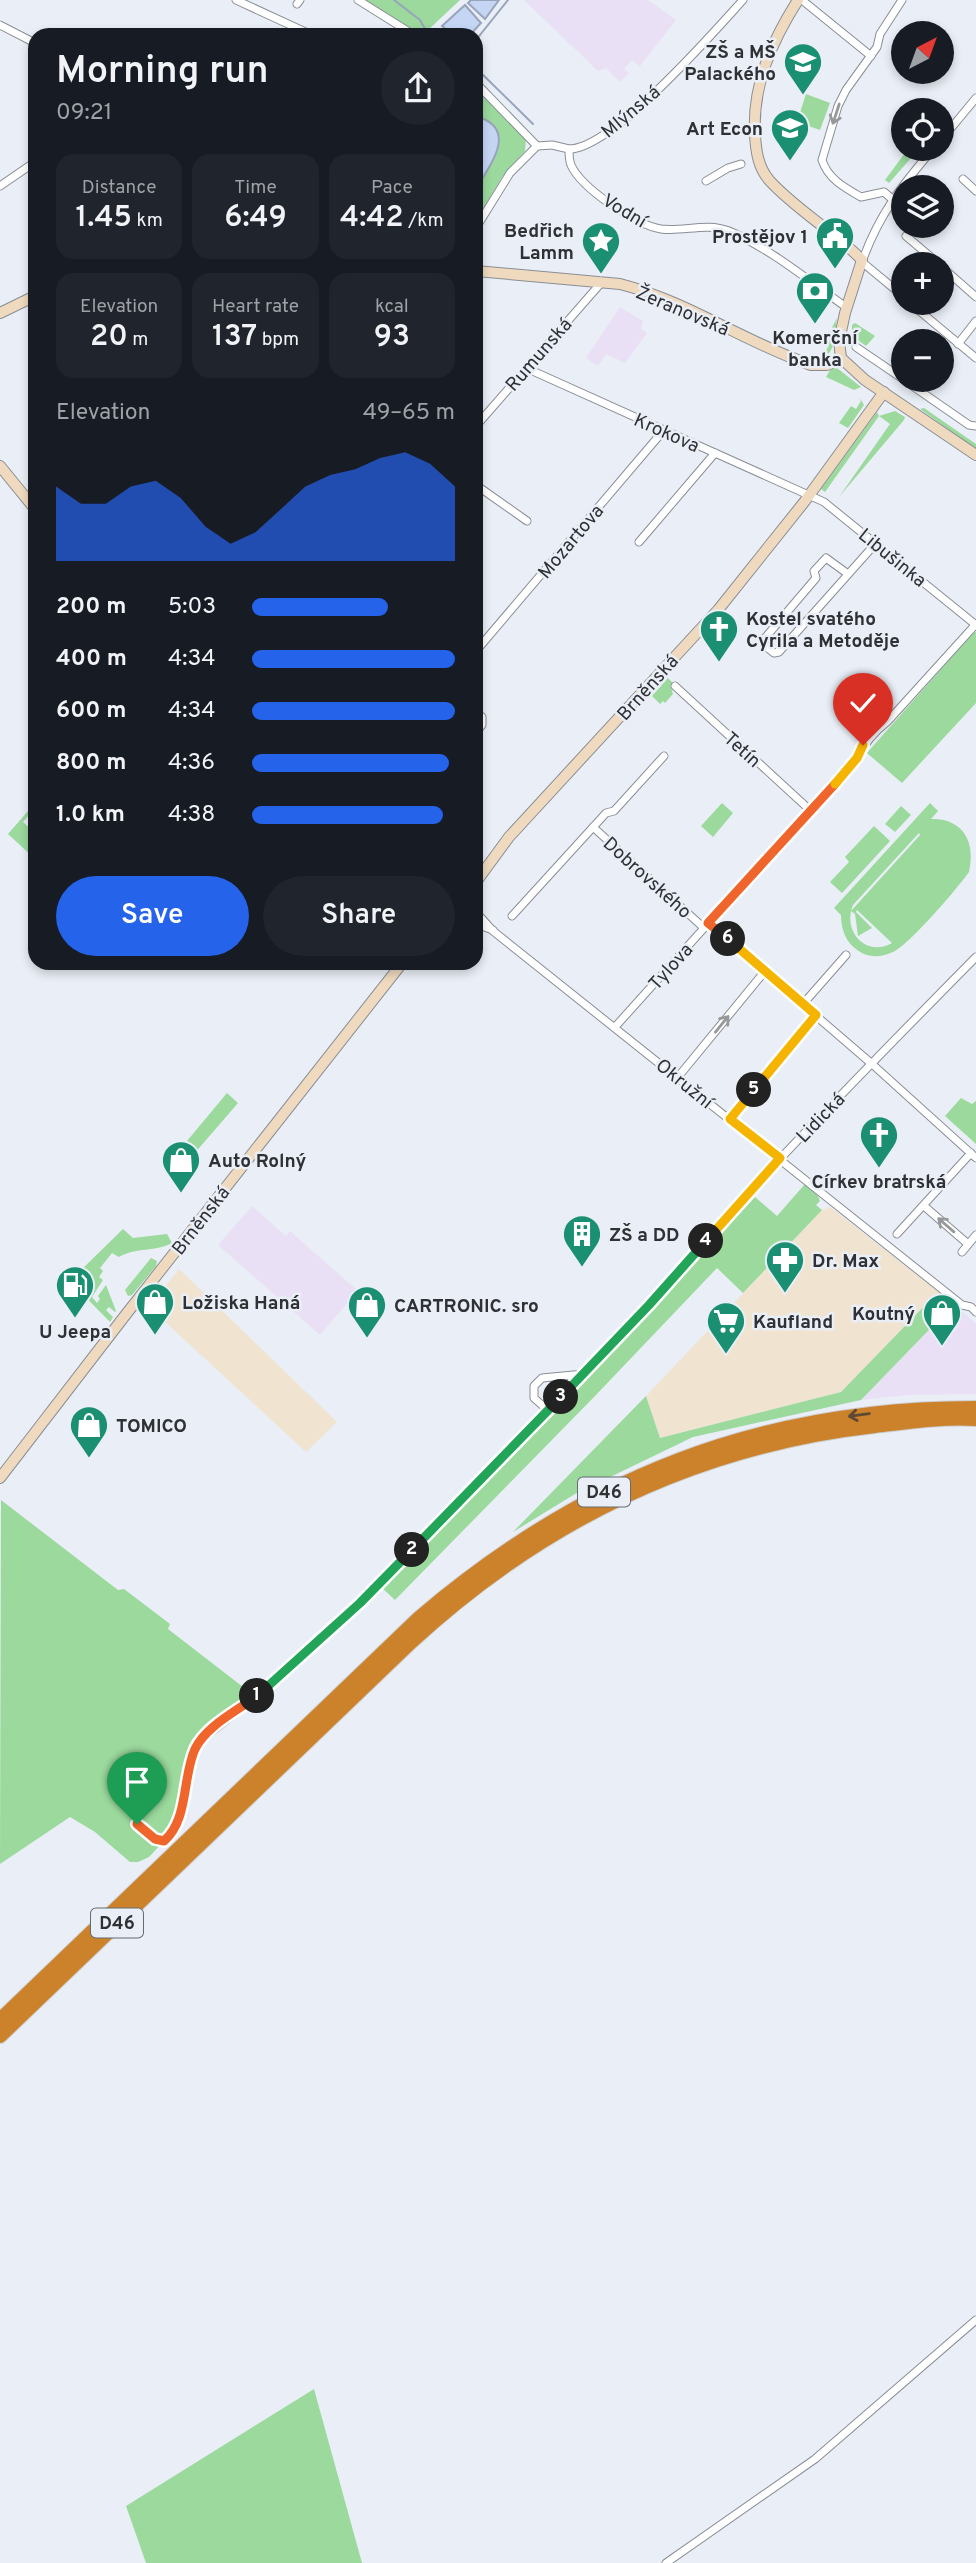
<!DOCTYPE html>
<meta charset="utf-8">
<style>
body{margin:0;font-family:Overpass,sans-serif;background:#20242c;color:#f1f3f6;height:100vh;display:flex;flex-direction:column;font-size:26px;white-space:nowrap}
*{box-sizing:border-box;margin:0}
p{font-size:23px;color:#9ea1a6}
.icon{flex:none;width:38px;height:38px;fill:none;stroke:currentColor;stroke-width:2;stroke-linecap:round;stroke-linejoin:round}
.map{position:relative;flex:1;overflow:hidden}
.side{position:absolute;left:28px;top:28px;width:455px;height:942px;display:flex;flex-direction:column;background:#171b24;border-radius:21px;box-shadow:0 4px 10px #0003}
.side>*{flex:none}
.needle{width:46px;rotate:41deg}
.controls{position:absolute;left:891px;top:21px;display:grid;gap:14px}
.controls a{display:grid;place-items:center;width:63px;height:63px;border-radius:50%;background:#171b24;box-shadow:0 4px 10px #0003;font-size:35px}
.pin{position:absolute;display:grid;place-items:center;width:60px;height:60px;color:#fff;margin:-72px -30px;border-radius:50% 50% 50% 0;rotate:-45deg;box-shadow:0 0 7px #0007}
.pin .icon{rotate:45deg}
.km{position:absolute;width:35px;height:35px;margin:-18px;border-radius:50%;background:#222;color:#fff;font-size:19px;line-height:35px;text-align:center}
.round{display:grid;place-items:center;flex:none;width:74px;height:74px;border-radius:37px;background:#20242c}
.summary{display:flex;align-items:center;justify-content:space-between;height:119px;padding:0 28px}
h1{font-size:38px;font-weight:600;line-height:52px}
.figures{display:grid;grid-template-columns:repeat(3,1fr);gap:10px;height:119px;padding:7px 28px}
.figures div{display:grid;align-content:center;border-radius:18px;background:#20242c;text-align:center}
.figures b{font-size:30px;font-weight:600}
.figures small{font-size:19px;font-weight:400}
.figures p{font-size:19px}
.chart{height:196px;padding:14px 28px}
.chart p{display:flex;justify-content:space-between}
.chart svg{width:100%;height:126px;margin-top:7px;fill:#2563eb;opacity:.7}
.button{display:flex;gap:14px;margin-top:auto;padding:14px 28px}
.button a{flex:1;height:80px;border-radius:42px;background:#2563eb;color:#fff;font-size:28px;font-weight:600;line-height:80px;text-align:center}
.button a+a{background:#20242c;color:#f1f3f6}
ul{padding:0 28px;list-style:none;font-size:23px}
li{display:grid;grid-template-columns:112px 84px 1fr;align-items:center;height:52px}
li i{height:18px;border-radius:9px;background:#2563eb}
.map>svg:first-child{display:block}
.commercial{fill:#f0e3cf}
.industrial{fill:#e9e0f5}
.green{fill:#9bd99d;fill-rule:evenodd}
.water{fill:#c5d6f5;stroke:#98a4bb;stroke-width:2}
.lines{fill:none;stroke-linecap:round;stroke-linejoin:round}
.stream{stroke:#98a4bb;stroke-width:2}
.street-casing{stroke:#898e96;stroke-width:9}
.secondary-casing{stroke:#898e96;stroke-width:12}
.highway-casing{stroke:#cdcecf;stroke-width:16}
.street{stroke:#fff;stroke-width:7}
.secondary{stroke:#f0dabf;stroke-width:10}
.highway{stroke:#cc822b;stroke-width:14}
.oneway{stroke:#97989a}
.oneway2{stroke:#5e4932}
.split-1-casing{stroke:#fff;stroke-width:14}
.split-2-casing{stroke:#fff;stroke-width:14}
.split-3-casing{stroke:#fff;stroke-width:14}
.split-4-casing{stroke:#fff;stroke-width:14}
.split-5-casing{stroke:#fff;stroke-width:14}
.split-6-casing{stroke:#fff;stroke-width:14}
.split-7-casing{stroke:#fff;stroke-width:14}
.split-8-casing{stroke:#fff;stroke-width:14}
.split-1{stroke:#f0652b;stroke-width:9}
.split-2{stroke:#22a559;stroke-width:9}
.split-3{stroke:#22a559;stroke-width:9}
.split-4{stroke:#22a559;stroke-width:9}
.split-5{stroke:#f5b400;stroke-width:9}
.split-6{stroke:#f5b400;stroke-width:9}
.split-7{stroke:#f0652b;stroke-width:9}
.split-8{stroke:#f5b400;stroke-width:9}
.labels{text-anchor:middle;stroke-width:5;stroke-linejoin:round;paint-order:stroke}
.shield{fill:#eaeff7;stroke:#676a6f;stroke-width:2}
.shield-label{font-size:18px;font-weight:bold;fill:#2f3135}
.poi-label{font-size:19px;font-weight:bold;fill:#2f3135;stroke:#eaeff7;text-anchor:start}
.street-label{font-size:19px;fill:#2f3135;stroke:#eaeff7}
</style>
<div class="map">
<svg width="976" height="2563" viewBox="0 0 976 2563">
<rect width="100%" height="100%" fill="#eaeff7"/>
<g class="commercial">
<path d="M830,1207L927,1283V1276L946,1292L935,1295L841,1392L660,1438L646,1396L822,1210Z"/>
<path d="M179,1269L337,1422L306,1452L149,1307Z"/>
</g>
<g class="industrial">
<path d="M524,0H648L676,20L640,66L632,60L624,69L629,73L620,82L606,68L598,71Z"/>
<path d="M620,307L643,321L641,329L647,333L625,363L606,354L598,366L586,358Z"/>
<path d="M252,1206L286,1236L290,1231L358,1291L320,1335L218,1245Z"/>
<path d="M954,1304L976,1324V1394L908,1395L861,1400Z"/>
</g>
<g class="green">
<path d="M365,0H460L427,31L423,27L420,32L424,35H421Z"/>
<path d="M476,87L526,139L525,151L502,177L476,221Z"/>
<path d="M806,94L830,103L820,130L797,122Z"/>
<path d="M908,149H919L889,183L885,180Z"/>
<path d="M837,318C834,334 837,357 817,360L818,357L822,358L829,345L828,335Z"/>
<path d="M855,323L875,336L866,346L852,336V325Z"/>
<path d="M832,367L837,368L861,387L854,390L826,377Z"/>
<path d="M860,398L864,405L848,428L839,423L851,406L856,409L861,401Z"/>
<path d="M924,408L976,444V449L920,409Z"/>
<path d="M895,411L905,417L904,420L839,497L890,424L879,416L825,492L821,489L877,412L879,416Z"/>
<path d="M976,632V703L902,783L867,753L973,633Z"/>
<path d="M668,678L674,684L671,687L673,694L665,703L663,701L660,704L652,696Z"/>
<path d="M35,803V808L23,822L35,833V846L32,849L35,852V859L8,834Z"/>
<path d="M722,803L733,813L713,837L701,826Z"/>
<path d="M930,803L938,811L931,819C963,818 976,842 969,872C957,889 909,945 893,952C880,958 867,958 856,949C845,941 841,928 841,915L834,908ZM919,833L920,835L851,911L855,914L858,936L872,928L856,912L857,910L892,943C866,958 842,931 853,905Z"/>
<path d="M901,806L911,815L895,832L885,824Z"/>
<path d="M874,826L890,841L842,893L830,882L849,862L845,857Z"/>
<path d="M227,1093L238,1103L187,1162L177,1153Z"/>
<path d="M961,1098L972,1104L976,1101V1144L945,1116Z"/>
<path d="M805,1184L818,1196L820,1201L816,1205L822,1210L743,1293L717,1268L595,1396L395,1600L380,1586L581,1382L755,1197L777,1216Z"/>
<path d="M123,1229L133,1238L167,1234L172,1243C156,1252 136,1247 119,1257L112,1253L100,1268L103,1271L99,1277L103,1280L92,1297L97,1303L100,1299L98,1296L106,1285L116,1311L115,1312L109,1307L106,1310L113,1317L110,1322L62,1273L67,1269L75,1276Z"/>
<path d="M151,1258L157,1261L156,1266L132,1295L128,1296L125,1290Z"/>
<path d="M941,1293L954,1304L861,1400L693,1437L575,1494L513,1532L646,1396L660,1438L841,1392L935,1295Z"/>
<path d="M1,1500L118,1590L124,1589L170,1624L168,1629L256,1697L209,1732L195,1750L179,1816L164,1841L149,1857L138,1862H130L95,1832L70,1817L0,1864Z"/>
<path d="M314,2389L362,2563H146L126,2506Z"/>
</g>
<g class="water">
<path d="M471,0H499L485,19L468,3Z"/>
<path d="M465,5L481,23L470,35H453L442,26Z"/>
<path d="M476,116C519,129 491,163 476,189Z"/>
</g>
<g class="lines">
<g class="stream">
<path d="M394,0L420,20L425,29L433,35"/>
<path d="M476,40L508,0"/>
<path d="M476,68L533,124"/>
</g>
<g class="street-casing">
<g id="street">
<path d="M236,0L312,35"/>
<path d="M358,0L414,35"/>
<path d="M802,0L871,56"/>
<path d="M297,4L300,0"/>
<path d="M0,25L35,43"/>
<path d="M476,83L537,146L552,145L569,149C569,154 569,160 571,165C581,188 636,225 661,229C684,232 706,222 729,231C771,249 809,281 846,307"/>
<path d="M942,139L976,98"/>
<path d="M569,149C612,149 712,34 743,0"/>
<path d="M963,179L976,191"/>
<path d="M706,181L728,168L741,164"/>
<path d="M0,186L35,162"/>
<path d="M892,199L884,192L861,197C845,188 828,179 822,160L838,106L846,90L877,47L880,34L902,0"/>
<path d="M476,228L510,173L537,146"/>
<path d="M906,236L939,264"/>
<path d="M942,267L976,297"/>
<path d="M903,296L862,262C878,216 902,185 933,149"/>
<path d="M910,303L976,358"/>
<path d="M958,344L976,321"/>
<path d="M856,347L903,379"/>
<path d="M526,368L824,502L976,625"/>
<path d="M904,380L969,425L976,426"/>
<path d="M476,426L601,283"/>
<path d="M476,485L527,521"/>
<path d="M639,542L715,453"/>
<path d="M848,574L826,558L814,571L816,578L765,638L764,645L774,653L779,652L787,643L876,543"/>
<path d="M476,651L664,430"/>
<path d="M675,686L811,811"/>
<path d="M476,712L482,717V725L476,732"/>
<path d="M593,827L704,928"/>
<path d="M476,912L493,931L962,1305L971,1307L976,1312"/>
<path d="M512,916L606,813L614,811L664,756"/>
<path d="M708,923L872,1064L976,1158"/>
<path d="M476,924L493,930"/>
<path d="M803,1004L846,955"/>
<path d="M615,1027L857,758C865,742 874,732 888,721L976,624"/>
<path d="M678,1077L765,971"/>
<path d="M730,1119L815,1015"/>
<path d="M924,1206L968,1244"/>
<path d="M897,1234L971,1153"/>
<path d="M962,1252L976,1235"/>
<path d="M584,1374L542,1378L534,1386V1398L543,1406L551,1407C621,1337 684,1263 750,1191C824,1111 900,1034 976,957"/>
<path d="M137,1824L155,1839L164,1841L175,1828L190,1764L202,1739L259,1695L360,1603L551,1407"/>
<path d="M666,2563L815,2459L976,2320"/>
</g>
</g>
<g class="secondary-casing">
<g id="secondary">
<path d="M798,0C772,41 752,85 755,135C756,151 758,167 769,180C796,210 834,231 862,260L845,313L839,341L841,358L865,380L976,455"/>
<path d="M476,271L620,284C687,301 746,343 811,365H827L841,358"/>
<path d="M0,313L35,296"/>
<path d="M0,466L35,509"/>
<path d="M476,882L509,837L718,610L805,501L884,392"/>
<path d="M476,904V914"/>
<path d="M0,1478L127,1313L403,962"/>
</g>
</g>
<g class="highway-casing">
<g id="highway">
<path d="M0,2020L419,1618C583,1478 759,1408 976,1408"/>
<path d="M0,2036L410,1643C542,1521 696,1446 875,1426C908,1422 942,1417 976,1419"/>
</g>
</g>
<use href="#street" class="street"/>
<use href="#secondary" class="secondary"/>
<use href="#highway" class="highway"/>
</g>
<defs><path id="oneway-shaft" d="M-6 0H5M1.5-3L5.5 0L1.5 3" fill="none" stroke-width="1.6" stroke-linecap="round" stroke-linejoin="round" transform="scale(1.75)"/></defs>
<g class="oneway">
<use href="#oneway-shaft" transform="translate(836 114) rotate(108)"/>
<use href="#oneway-shaft" transform="translate(722 1024) rotate(-51)"/>
<use href="#oneway-shaft" transform="translate(946 1225) rotate(-139)"/>
</g>
<use class="oneway2" href="#oneway-shaft" transform="translate(859 1415) rotate(172)"/>
<g class="lines">
<g class="split-1-casing">
<path id="split-1" d="M137,1824L155,1839L164,1841C189,1819 182,1778 195,1749C206,1726 237,1711 257,1696"/>
</g>
<g class="split-2-casing">
<path id="split-2" d="M257,1696L360,1603L412,1550"/>
</g>
<g class="split-3-casing">
<path id="split-3" d="M412,1550L561,1397"/>
</g>
<g class="split-4-casing">
<path id="split-4" d="M561,1397L649,1305L706,1241"/>
</g>
<g class="split-5-casing">
<path id="split-5" d="M706,1241L780,1158L730,1119L754,1090"/>
</g>
<g class="split-6-casing">
<path id="split-6" d="M728,939L816,1015L754,1090"/>
</g>
<g class="split-7-casing">
<path id="split-7" d="M728,939L708,923L835,784"/>
</g>
<g class="split-8-casing">
<path id="split-8" d="M835,784L857,758L863,745"/>
</g>
<use href="#split-1" class="split-1"/>
<use href="#split-2" class="split-2"/>
<use href="#split-3" class="split-3"/>
<use href="#split-4" class="split-4"/>
<use href="#split-5" class="split-5"/>
<use href="#split-6" class="split-6"/>
<use href="#split-7" class="split-7"/>
<use href="#split-8" class="split-8"/>
</g>
<defs>
<g id="school-pin" transform="scale(2.0125)"><path d="M0 17L-7.5 6A9.5 9.5 0 1 1 7.5 6Z" fill="#1b8f71" stroke="#eaeff7"/><path d="M0-5L7-2L0 1L-7-2ZM-4 1L0 2.5L4 1V4Q0 6-4 4Z" fill="#fff"/></g>
<g id="civic-pin" transform="scale(2.0125)"><path d="M0 17L-7.5 6A9.5 9.5 0 1 1 7.5 6Z" fill="#1b8f71" stroke="#eaeff7"/><path d="M-.6-6.5H3V-4.5H.6V-3L4-1V1h2V6H-6V1h2V-1L-.6-3ZM-1.2 2.5V6h2.4V2.5Z" fill="#fff"/></g>
<g id="sight-pin" transform="scale(2.0125)"><path d="M0 17L-7.5 6A9.5 9.5 0 1 1 7.5 6Z" fill="#1b8f71" stroke="#eaeff7"/><path d="M0-6L1.8-2.2L6-1.7L2.9 1.2L3.7 5.4L0 3.3L-3.7 5.4L-2.9 1.2L-6-1.7L-1.8-2.2Z" fill="#fff"/></g>
<g id="bank-pin" transform="scale(2.0125)"><path d="M0 17L-7.5 6A9.5 9.5 0 1 1 7.5 6Z" fill="#1b8f71" stroke="#eaeff7"/><path d="M-6-4H6V4H-6ZM0-2.3a2.3 2.3 0 1 0 0 4.6a2.3 2.3 0 1 0 0-4.6Z" fill="#fff"/></g>
<g id="church-pin" transform="scale(2.0125)"><path d="M0 17L-7.5 6A9.5 9.5 0 1 1 7.5 6Z" fill="#1b8f71" stroke="#eaeff7"/><path d="M-1.2-6h2.4v3.5h3.3v2.4h-3.3V6h-2.4V-.1h-3.3v-2.4h3.3Z" fill="#fff"/></g>
<g id="shop-pin" transform="scale(2.0125)"><path d="M0 17L-7.5 6A9.5 9.5 0 1 1 7.5 6Z" fill="#1b8f71" stroke="#eaeff7"/><path d="M-5-2.5h2.3a2.7 3.5 0 0 1 5.4 0H5L5.5 6h-11ZM-1.5-2.5h3a1.5 2.3 0 0 0-3 0Z" fill="#fff"/></g>
<g id="building-pin" transform="scale(2.0125)"><path d="M0 17L-7.5 6A9.5 9.5 0 1 1 7.5 6Z" fill="#1b8f71" stroke="#eaeff7"/><path d="M-4-6H4V6H1V3H-1V6H-4ZM-2.5-4.3h1.7v1.8h-1.7ZM.8-4.3h1.7v1.8H.8ZM-2.5-1h1.7V.8h-1.7ZM.8-1h1.7V.8H.8Z" fill="#fff"/></g>
<g id="pharmacy-pin" transform="scale(2.0125)"><path d="M0 17L-7.5 6A9.5 9.5 0 1 1 7.5 6Z" fill="#1b8f71" stroke="#eaeff7"/><path d="M-2-6h4v4h4v4h-4v4h-4v-4h-4v-4h4Z" fill="#fff"/></g>
<g id="fuel-pin" transform="scale(2.0125)"><path d="M0 17L-7.5 6A9.5 9.5 0 1 1 7.5 6Z" fill="#1b8f71" stroke="#eaeff7"/><path d="M-5.5-6h7V0h2V4h1.3V-2.5L3-4.5l.8-.8L6-3V5H2.5V1h-1V6h-7ZM-4.2-4.7v3.2H.2V-4.7Z" fill="#fff"/></g>
<g id="supermarket-pin" transform="scale(2.0125)"><path d="M0 17L-7.5 6A9.5 9.5 0 1 1 7.5 6Z" fill="#1b8f71" stroke="#eaeff7"/><path d="M-6-5.5h2.5l.6 2H6L4.5 2H-2.5L-4.4-4H-6ZM-1.5 3.2a1.3 1.3 0 1 0 .1 0ZM3 3.2a1.3 1.3 0 1 0 .1 0Z" fill="#fff"/></g>
</defs>
<g fill-rule="evenodd">
<use href="#school-pin" x="803" y="62"/>
<use href="#school-pin" x="790" y="128"/>
<use href="#civic-pin" x="835" y="236"/>
<use href="#sight-pin" x="601" y="241"/>
<use href="#bank-pin" x="815" y="291"/>
<use href="#church-pin" x="719" y="629"/>
<use href="#church-pin" x="879" y="1135"/>
<use href="#shop-pin" x="181" y="1160"/>
<use href="#building-pin" x="582" y="1234"/>
<use href="#pharmacy-pin" x="785" y="1260"/>
<use href="#fuel-pin" x="75" y="1285"/>
<use href="#shop-pin" x="155" y="1302"/>
<use href="#shop-pin" x="367" y="1305"/>
<use href="#shop-pin" x="942" y="1313"/>
<use href="#supermarket-pin" x="726" y="1321"/>
<use href="#shop-pin" x="89" y="1425"/>
</g>
<g class="labels">
<g class="shield">
<rect x="578" y="1477.5" width="52" height="29" rx="5"/>
<rect x="91" y="1908.5" width="52" height="29" rx="5"/>
</g>
<g class="shield-label">
<text x="604" y="1498">D46</text>
<text x="117" y="1929">D46</text>
</g>
<g class="poi-label">
<text x="776" y="58" text-anchor="end">ZŠ a MŠ<tspan x="776" dy="22">Palackého</tspan></text>
<text x="763" y="135" text-anchor="end">Art Econ</text>
<text x="574" y="237" text-anchor="end">Bedřich<tspan x="574" dy="22">Lamm</tspan></text>
<text x="808" y="243" text-anchor="end">Prostějov 1</text>
<text x="815" y="344" text-anchor="middle">Komerční<tspan x="815" dy="22">banka</tspan></text>
<text x="746" y="625">Kostel svatého<tspan x="746" dy="22">Cyrila a Metoděje</tspan></text>
<text x="208" y="1167">Auto Rolný</text>
<text x="879" y="1188" text-anchor="middle">Církev bratrská</text>
<text x="609" y="1241">ZŠ a DD</text>
<text x="812" y="1267">Dr. Max</text>
<text x="182" y="1309">Ložiska Haná</text>
<text x="394" y="1312">CARTRONIC. sro</text>
<text x="915" y="1320" text-anchor="end">Koutný</text>
<text x="753" y="1328">Kaufland</text>
<text x="75" y="1338" text-anchor="middle">U Jeepa</text>
<text x="116" y="1432">TOMICO</text>
</g>
<g class="street-label">
<text transform="translate(630 111) rotate(-40)" y="7">Mlýnská</text>
<text transform="translate(625 210) rotate(31)" y="7">Vodní</text>
<text transform="translate(683 310) rotate(23)" y="7">Žeranovská</text>
<text transform="translate(538 354) rotate(-49)" y="7">Rumunská</text>
<text transform="translate(667 432) rotate(24)" y="7">Krokova</text>
<text transform="translate(570 541) rotate(-50)" y="7">Mozartova</text>
<text transform="translate(893 557) rotate(39)" y="7">Libušinka</text>
<text transform="translate(647 687) rotate(-48)" y="7">Brněnská</text>
<text transform="translate(743 749) rotate(42)" y="7">Tetín</text>
<text transform="translate(648 877) rotate(42)" y="7">Dobrovského</text>
<text transform="translate(670 966) rotate(-48)" y="7">Tylova</text>
<text transform="translate(685 1083) rotate(39)" y="7">Okružní</text>
<text transform="translate(820 1117) rotate(-46)" y="7">Lidická</text>
<text transform="translate(200 1220) rotate(-52)" y="7">Brněnská</text>
</g>
</g>
</svg>
<div class="controls">
<a><svg class="needle" viewBox="-14 -14 28 28"><path d="M0-13l5 13h-10z" fill="#e53935"/><path d="M0 13l5-13h-10z" fill="#9ea1a6"/></svg></a>
<a><svg class="icon" aria-label="locate" viewBox="0 0 24 24"><circle cx="12" cy="12" r="6"/><path d="M12 2v4M12 18v4M2 12h4M18 12h4"/></svg></a>
<a><svg class="icon" aria-label="layers" viewBox="0 0 24 24"><path d="M12 4l9 5-9 5-9-5zM3 14l9 5 9-5"/></svg></a>
<a>+</a>
<a>−</a>
</div>
<div class="pin" style="left:137px;top:1824px;background:#1e9e55"><svg class="icon" aria-label="arrive" viewBox="0 0 24 24"><path d="M6 21V4h12l-3 4 3 4H6"/></svg></div>
<div class="pin" style="left:863px;top:745px;background:#d93025"><svg class="icon" aria-label="check" viewBox="0 0 24 24"><path d="M5 12l5 5 9-10"/></svg></div>
<b class="km" style="left:257px;top:1696px">1</b>
<b class="km" style="left:412px;top:1550px">2</b>
<b class="km" style="left:561px;top:1397px">3</b>
<b class="km" style="left:706px;top:1241px">4</b>
<b class="km" style="left:754px;top:1090px">5</b>
<b class="km" style="left:728px;top:939px">6</b>
<section class="side">
<div class="summary"><div><h1>Morning run</h1><p>09:21</p></div><a class="round"><svg class="icon" aria-label="share" viewBox="0 0 24 24"><path d="M12 15V3M7 8l5-5 5 5M5 13v7h14v-7"/></svg></a></div>
<div class="figures">
<div><p>Distance</p><b>1.45<small> km</small></b></div>
<div><p>Time</p><b>6:49</b></div>
<div><p>Pace</p><b>4:42<small> /km</small></b></div>
</div>
<div class="figures">
<div><p>Elevation</p><b>20<small> m</small></b></div>
<div><p>Heart rate</p><b>137<small> bpm</small></b></div>
<div><p>kcal</p><b>93</b></div>
</div>
<div class="chart"><p><span>Elevation</span>49–65 m</p>
<svg viewBox="0 0 160 44" preserveAspectRatio="none"><path d="M0 44V18L10 24L20 24L30 18L40 16L50 22L60 32L70 38L80 34L90 26L100 18L110 14L120 12L130 8L140 6L150 10L160 18V44z"/></svg>
</div>
<ul>
<li><b>200 m</b>5:03<i style="width:67%"></i></li>
<li><b>400 m</b>4:34<i style="width:100%"></i></li>
<li><b>600 m</b>4:34<i style="width:100%"></i></li>
<li><b>800 m</b>4:36<i style="width:97%"></i></li>
<li><b>1.0 km</b>4:38<i style="width:94%"></i></li>
</ul>
<div class="button"><a>Save</a><a>Share</a></div>
</section>
</div>
